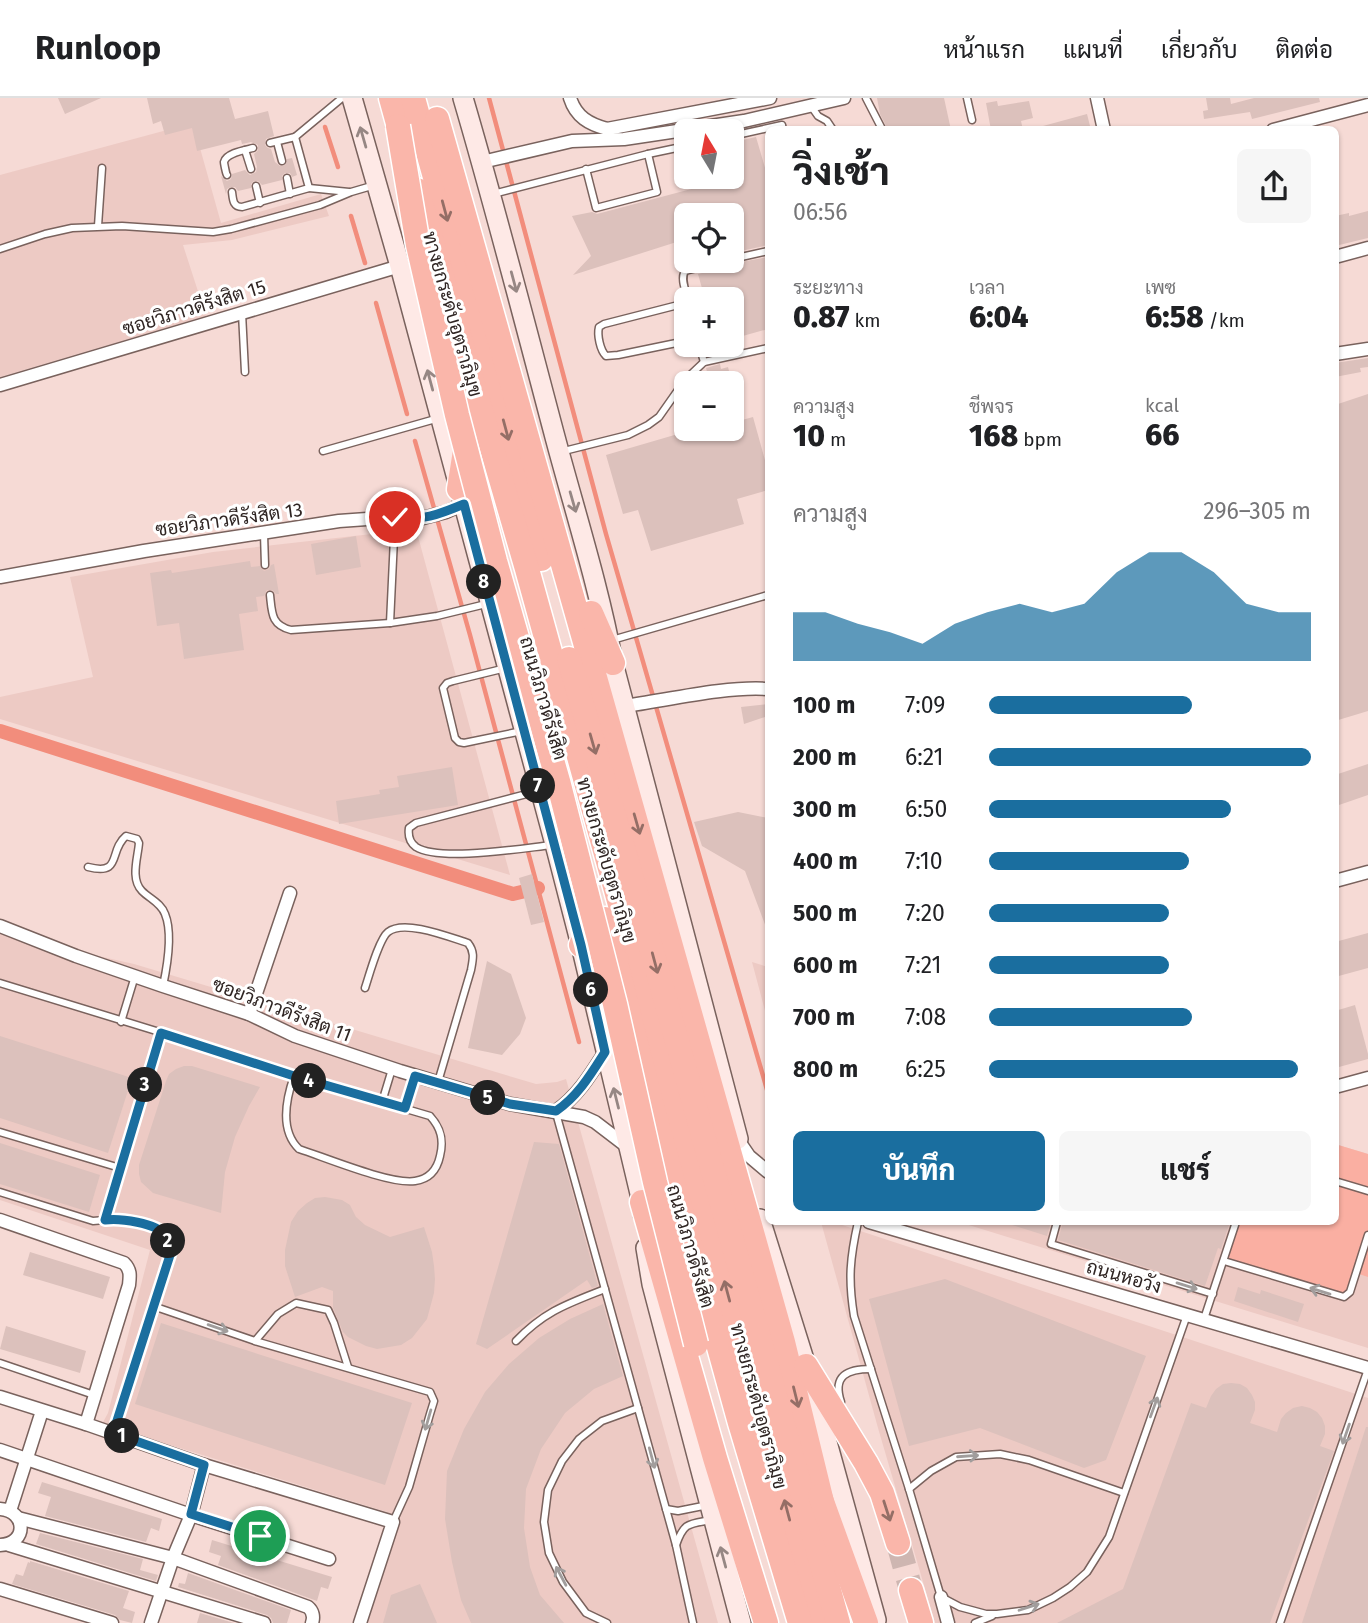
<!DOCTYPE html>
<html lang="th">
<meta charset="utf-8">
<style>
body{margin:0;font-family:"Fira Sans",Sarabun,sans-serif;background:#f6f6f6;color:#202124;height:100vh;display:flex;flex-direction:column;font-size:26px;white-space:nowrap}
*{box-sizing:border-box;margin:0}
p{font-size:23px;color:#757577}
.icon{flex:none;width:38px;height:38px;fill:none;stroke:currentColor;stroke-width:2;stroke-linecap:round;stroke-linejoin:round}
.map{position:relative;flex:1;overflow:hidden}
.details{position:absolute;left:765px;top:28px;width:574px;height:1099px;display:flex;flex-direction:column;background:#fff;border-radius:10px;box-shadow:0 2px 5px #0004}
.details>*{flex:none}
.needle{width:46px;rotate:350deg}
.fabs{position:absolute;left:674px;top:21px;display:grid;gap:14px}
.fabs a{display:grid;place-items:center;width:70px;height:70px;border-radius:10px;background:#fff;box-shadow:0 2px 5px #0004;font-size:35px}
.pin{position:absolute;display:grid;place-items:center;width:60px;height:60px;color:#fff;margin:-30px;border:4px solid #fff;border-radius:50%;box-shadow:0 2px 7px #0007}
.km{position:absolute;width:35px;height:35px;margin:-18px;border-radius:50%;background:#222;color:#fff;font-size:19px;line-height:35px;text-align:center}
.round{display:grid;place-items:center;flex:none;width:74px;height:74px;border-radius:10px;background:#f6f6f6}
.summary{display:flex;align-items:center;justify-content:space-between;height:119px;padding:0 28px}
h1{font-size:38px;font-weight:800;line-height:52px}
.metrics{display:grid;grid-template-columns:repeat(3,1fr);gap:10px;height:119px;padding:7px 28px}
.metrics div{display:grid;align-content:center}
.metrics b{font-size:30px;font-weight:800}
.metrics small{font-size:19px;font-weight:400}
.metrics p{font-size:19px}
.chart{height:196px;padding:14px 28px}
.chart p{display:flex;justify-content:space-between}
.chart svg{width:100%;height:126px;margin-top:7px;fill:#1a6e9f;opacity:.7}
.action{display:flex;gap:14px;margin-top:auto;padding:14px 28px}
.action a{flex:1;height:80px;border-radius:10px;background:#1a6e9f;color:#fff;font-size:28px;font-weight:800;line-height:80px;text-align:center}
.action a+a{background:#f6f6f6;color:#202124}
ul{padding:0 28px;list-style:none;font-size:23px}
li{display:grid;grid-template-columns:112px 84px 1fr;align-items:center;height:52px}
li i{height:18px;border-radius:9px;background:#1a6e9f}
header{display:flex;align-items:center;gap:42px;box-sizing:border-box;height:98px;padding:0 35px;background:#fff;border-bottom:2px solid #e0e0e0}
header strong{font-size:33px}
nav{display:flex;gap:38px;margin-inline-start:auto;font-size:24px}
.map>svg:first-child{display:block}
.built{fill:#edcac4}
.green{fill:#faafa2}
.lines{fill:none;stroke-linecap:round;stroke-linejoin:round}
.stream{stroke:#f28d7c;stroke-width:4.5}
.canal{stroke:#f28d7c;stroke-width:14}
.building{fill:#dcc1bc}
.highway-tunnel{stroke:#ceb6b1;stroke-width:24;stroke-dasharray:24 12;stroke-linecap:butt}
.lane-casing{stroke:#79625d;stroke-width:9}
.street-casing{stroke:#79625d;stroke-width:15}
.secondary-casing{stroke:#79625d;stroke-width:22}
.highway-casing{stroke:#fff;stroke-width:27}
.lane{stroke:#fff;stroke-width:6}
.street{stroke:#fff;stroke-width:12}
.secondary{stroke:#fee9e6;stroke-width:19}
.highway{stroke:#fab6aa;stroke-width:24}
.highway-bridge-casing{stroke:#fff;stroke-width:27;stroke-linecap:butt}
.highway-bridge{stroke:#fab6aa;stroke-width:24}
.oneway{stroke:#968784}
.oneway2{stroke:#946e66}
.oneway3{stroke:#a19d9c}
.route-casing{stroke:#fff;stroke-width:14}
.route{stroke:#1a6e9f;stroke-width:9}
.labels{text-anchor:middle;stroke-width:6;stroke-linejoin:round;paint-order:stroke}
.street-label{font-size:19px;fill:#2f2523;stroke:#fff}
</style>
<header>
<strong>Runloop</strong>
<nav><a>หน้าแรก</a><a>แผนที่</a><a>เกี่ยวกับ</a><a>ติดต่อ</a></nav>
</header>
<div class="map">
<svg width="1368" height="1525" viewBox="0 0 1368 1525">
<rect width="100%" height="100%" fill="#f6dad5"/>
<g class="built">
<path d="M193,25L221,125L321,96L329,118L232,142L183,147L206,218L0,279V77Z"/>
<path d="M416,431L510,777L0,621V599L93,579L70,479L213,454Z"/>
<path d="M0,836L134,866L536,986L557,984L566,981L718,1525H358L396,1428L387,1414L102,1326L108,1315L150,1152L0,1102Z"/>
<path d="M752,864L768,869V924Z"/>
<path d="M1335,1046L1368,1056V1250L959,1124H1335Z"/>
<path d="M821,1124H833L1368,1300V1525H935L878,1330Z"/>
</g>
<path class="green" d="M1335,1046L1368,1056V1179L1356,1175L1346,1198L1224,1163L1237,1124H1335Z"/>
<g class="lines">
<g class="stream">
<path d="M489,0L606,436L768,995"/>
<path d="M325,29L338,69"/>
<path d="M351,118L365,165"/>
<path d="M376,205L407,316"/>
<path d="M415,343L470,537L579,944"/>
</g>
<path class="canal" d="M0,633L513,796L538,790"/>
</g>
<g class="building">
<path d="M58,0H101L65,16Z"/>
<path d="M147,0H229L235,21L268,13L274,38L266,41L265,47L268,50L271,51L275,64L280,68L285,67L287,61L292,60L297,77L292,79L290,75H285L282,78V82L262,87L258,83H254L251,86V90L238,93L235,89H231L227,91L226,96L221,78L227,83L231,81L232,76L245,72L250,77L256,74L257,69L254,56L258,52V47L251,44L242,46L241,42L197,53L192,30L165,37L161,23L153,26Z"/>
<path d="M877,0H944L951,32H888L880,16Z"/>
<path d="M1206,0H1230L1231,6L1254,0H1319L1320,4L1252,21L1250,14L1204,21L1203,13L1208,12Z"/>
<path d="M997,3L998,8L1029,3L1033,20L1021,23L1023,32H991L986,5Z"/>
<path d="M1087,16L1091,32H1043V28Z"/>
<path d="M756,39L768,80V147L732,155V117H686V141L573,177L591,158L572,118L592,114L597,116L695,90L706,79H732V52L742,42Z"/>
<path d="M1368,113V140L1335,148V118L1349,115V118Z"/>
<path d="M768,159V231L732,241V201H705L698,176L726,169L730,166Z"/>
<path d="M1368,260V269L1360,270L1361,274L1335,279V265Z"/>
<path d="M720,266L721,271L728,269L732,285H710L706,270Z"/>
<path d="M732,295H735L742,322L753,319L768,373V392L737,401L744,426L651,453L638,412L623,416L606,357L695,331H732Z"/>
<path d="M1368,296V613L1335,623V307Z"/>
<path d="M356,438L361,469L316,477L311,446Z"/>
<path d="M250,463L251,469L260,468L264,473L269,471L271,467L274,466L279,496H276L272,492H267L264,498L256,499L258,513L239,516L244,552L184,561L179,525L157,528L150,475L171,472L172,475Z"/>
<path d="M768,606V618L744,626L741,609Z"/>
<path d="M1368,666V697L1339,707L1335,696V677Z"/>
<path d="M452,669L458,707L339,726L336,703L380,696L379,692L399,689L397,678Z"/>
<path d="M738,714L768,720V832H767L745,773L702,748L694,724Z"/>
<path d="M532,776L544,824L531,827L519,780Z"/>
<path d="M1368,835V870L1335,879V844Z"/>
<path d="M487,863L511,876L526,920L520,936L502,957L468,950Z"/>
<path d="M1355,907L1368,956V961L1339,969L1335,955V913Z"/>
<path d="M0,938L132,980L108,1055L0,1020Z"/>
<path d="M184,968H192L260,989L249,1008L235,1039L225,1074L221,1115L153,1095L141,1084L139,1076V1067L166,983L169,976L176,971Z"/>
<path d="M534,1044L559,1046L598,1188L592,1190L587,1182L487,1251L476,1246Z"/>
<path d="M0,1045L100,1077L89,1114L0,1086Z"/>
<path d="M325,1099L342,1102L350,1107L356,1119L365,1127L390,1139L424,1129L432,1154L434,1168L435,1181L434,1195L427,1221L412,1240L401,1247L377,1251L366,1248L348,1239L343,1234L333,1210V1193L322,1189L295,1199L285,1168V1152L291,1124L298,1113L307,1105L315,1100Z"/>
<path d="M1009,1124H1051L1047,1138L1009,1126Z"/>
<path d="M1063,1124H1230L1221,1151L1218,1150L1205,1188L1058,1142Z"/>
<path d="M30,1154L110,1179L103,1201L23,1177Z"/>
<path d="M945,1181L1146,1258L1106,1362L1084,1370L980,1330L909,1348L869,1201Z"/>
<path d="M1238,1189L1260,1196L1261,1192L1304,1206L1298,1224L1234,1203Z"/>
<path d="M603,1206L623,1278L594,1291L565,1315L541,1351L526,1391L524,1430L530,1469L540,1497L564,1525H471L461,1502L452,1464L445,1421L447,1373L464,1331L485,1294L509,1266L539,1240L570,1221Z"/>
<path d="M161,1225L412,1305L385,1387L135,1306Z"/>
<path d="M6,1228L86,1253L80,1275L0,1251Z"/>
<path d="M1231,1285L1240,1286L1247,1290L1252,1297L1255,1304V1312L1250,1325L1277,1334L1281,1321L1286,1315L1293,1310L1302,1308L1310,1310L1317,1314L1322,1320L1325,1328V1336L1320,1348L1334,1353L1270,1525H1057L1123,1491L1191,1305L1206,1310L1211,1298L1216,1291L1223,1286Z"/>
<path d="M1366,1329H1368V1525H1302Z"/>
<path d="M42,1384L162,1421L159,1433L151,1430L146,1444L45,1418L51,1399L38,1395Z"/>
<path d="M40,1435L143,1461L140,1472L158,1477L156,1483L36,1446Z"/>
<path d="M212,1442L332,1479L328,1491L321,1489L317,1503L218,1467L221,1458L209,1454Z"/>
<path d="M30,1463L129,1493L123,1510L135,1514L132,1525L120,1522L115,1517L12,1486L16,1476L23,1478L28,1464L30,1465Z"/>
<path d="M188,1475L291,1512L287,1525H273L271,1520L267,1517L178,1489L179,1485L185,1486Z"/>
<path d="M420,1486L437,1525H383L391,1497Z"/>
<path d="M200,1515L234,1525H197Z"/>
</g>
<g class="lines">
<path class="highway-tunnel" d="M898,1445L911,1492"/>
<g class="lane-casing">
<g id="lane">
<path d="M866,0L882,31"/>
<path d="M967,0L972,22"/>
<path d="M811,8L818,18L827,23L833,32"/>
<path d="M732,38L782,27L783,32"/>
<path d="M295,39L342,0"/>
<path d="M277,44L282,63"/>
<path d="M245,52L251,71"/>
<path d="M586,71L596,110L657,94L648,56"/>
<path d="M227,77C226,76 224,65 224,64C226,55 245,52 253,50"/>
<path d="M287,80L290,96"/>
<path d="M256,88L260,105"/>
<path d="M309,90L349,94"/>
<path d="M232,94C233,102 233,109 242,109L309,90L295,39L270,45"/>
<path d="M493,96L648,56L686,48"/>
<path d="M98,128L102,70"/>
<path d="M0,151L45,136L72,130L122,128L213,134L231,131L320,107L351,94L375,87"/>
<path d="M732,161L768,153"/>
<path d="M688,201C686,193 680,181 685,173L725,163"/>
<path d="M686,205L604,226L599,229C597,237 600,252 606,258L618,257L686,243"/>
<path d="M242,215L245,274"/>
<path d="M699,247L704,264"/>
<path d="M323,353L439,320"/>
<path d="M560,354L628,337L648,327L659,319L685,282L704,264L768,250"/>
<path d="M264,436L265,467"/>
<path d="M270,497C272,515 271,527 291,532L390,525L437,518L486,506"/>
<path d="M390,525L395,419"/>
<path d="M612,542L768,497"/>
<path d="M506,570L453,583L447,585L443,590L455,640L459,644L464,645L522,633"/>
<path d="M538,693L416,725L409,730C408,737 409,744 416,749C440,764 523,750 552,747"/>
<path d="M88,769C123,778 108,753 126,738L137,741L139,745C138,759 130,781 142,793C150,801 161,805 165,816C173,835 167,869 163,888"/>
<path d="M0,885L192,944L294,978L430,1018C441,1030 444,1042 440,1058C437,1072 429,1081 415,1083C391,1087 324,1059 299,1051C279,1032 286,1001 294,978"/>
<path d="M365,890C369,878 379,841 388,834C404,821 449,839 468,845C475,854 473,861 471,872L438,984"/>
<path d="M121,924L135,878"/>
<path d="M382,1004L392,971"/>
<path d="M406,1010L415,978"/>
<path d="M556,1015L676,1447L693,1525"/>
<path d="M0,1034L120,1070"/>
<path d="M1335,1083L1368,1093"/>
<path d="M0,1094L93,1123L116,1121L149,1128L159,1132L165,1137L171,1154L170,1158L113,1335"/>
<path d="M105,1122L161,935"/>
<path d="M858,1124C850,1160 848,1181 854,1218L909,1391L941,1499L960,1509L986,1516H997L1028,1512L1053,1500L1070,1489L1087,1474L1109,1439L1187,1217"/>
<path d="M1057,1124L1051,1146L1213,1196"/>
<path d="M1224,1163L1344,1199L1350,1194L1368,1137"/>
<path d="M153,1208L255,1243L430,1294L434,1303L430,1316L409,1389L393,1424"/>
<path d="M1204,1221L1236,1124"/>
<path d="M255,1243L278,1216L296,1205L328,1212L334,1225L348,1269"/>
<path d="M516,1243C545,1213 567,1206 605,1191"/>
<path d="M0,1265L94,1297"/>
<path d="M841,1304C832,1277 848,1271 871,1271"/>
<path d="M909,1391L931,1373L956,1359L1000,1356L1029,1362L1124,1395"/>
<path d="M666,1411L678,1413L708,1407"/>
<path d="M676,1447C684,1424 689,1426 711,1422"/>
<path d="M607,1525L586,1515L563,1484L549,1455L544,1424L548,1392L562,1363L579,1341L602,1323L638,1310"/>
<path d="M975,1525L992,1518"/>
<path d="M1280,1525L1368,1271"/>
</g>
</g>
<g class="street-casing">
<g id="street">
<path d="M570,0C576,19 589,26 607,31L770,0"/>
<path d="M1097,0L1104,32"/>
<path d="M1273,32L1368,7"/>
<path d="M482,64L572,43L624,41L744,23L844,0"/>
<path d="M1335,159L1368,150"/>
<path d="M1335,256L1368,251"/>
<path d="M0,287L400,168"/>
<path d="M0,479L144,453L339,423L395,419L415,422L446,414L464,406"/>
<path d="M625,608C668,602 726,588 768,591"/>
<path d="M1335,783L1368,774"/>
<path d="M0,828L76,858L163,888L249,916L295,938L400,973L510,1006L584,1019L595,1024L629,1050"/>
<path d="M249,916L290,795"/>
<path d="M1335,989L1368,980"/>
<path d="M556,1013C578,998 591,976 605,954"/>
<path d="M738,1042L749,1058L768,1074"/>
<path d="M0,1122L124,1165C131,1172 130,1178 129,1187L86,1326"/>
<path d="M869,1124L1368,1270"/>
<path d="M0,1299L86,1326L204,1367L393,1424L360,1525"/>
<path d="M0,1352L191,1417L329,1461"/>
<path d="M0,1411C27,1413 28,1446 0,1447"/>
<path d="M10,1413L42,1313"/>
<path d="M18,1420L173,1460L308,1509C313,1513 314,1519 312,1525"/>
<path d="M9,1447L264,1525"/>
<path d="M0,1491L112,1525"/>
<path d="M941,1499L948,1525"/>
<path d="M151,1525L173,1460L191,1417L204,1367"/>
</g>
</g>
<g class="secondary-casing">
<g id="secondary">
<path d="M352,0L400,168L555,746L581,847L642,1104L643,1116"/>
<path d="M463,0C496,112 525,226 555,339C575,414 599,489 613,565L738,1041"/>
<path d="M760,1121L806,1268L876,1522"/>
<path d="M646,1150L652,1186L741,1525"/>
</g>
</g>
<g class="highway-casing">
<g id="highway">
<path d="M391,0L404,47"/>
<path d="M413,0L541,461"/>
<path d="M437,21L738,1085L783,1244L824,1412"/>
<path d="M417,92L527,471L819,1525"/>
<path d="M459,391L466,346"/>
<path d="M591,515L613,565"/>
<path d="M569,561L629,770L838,1525"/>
<path d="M605,821L651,1004L740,1325L800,1525"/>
<path d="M581,847L617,863"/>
<path d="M642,1104L715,1360L766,1525"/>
<path d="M806,1268L866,1365L882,1395L898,1445"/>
<path d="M820,1398L866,1525"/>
<path d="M911,1492L921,1525"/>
</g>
</g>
<use href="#lane" class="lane"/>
<use href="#street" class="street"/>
<use href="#secondary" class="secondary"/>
<use href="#highway" class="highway"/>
<g class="highway-bridge-casing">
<path id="highway-bridge" d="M398,28L418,147L457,317L495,463L558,683L615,906L655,1084L696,1246"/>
</g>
<use href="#highway-bridge" class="highway-bridge"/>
</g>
<defs><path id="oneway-shaft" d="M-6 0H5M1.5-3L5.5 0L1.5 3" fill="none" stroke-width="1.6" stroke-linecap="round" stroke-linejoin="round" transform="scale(1.75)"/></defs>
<g class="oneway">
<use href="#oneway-shaft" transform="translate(363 39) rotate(-106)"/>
<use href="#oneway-shaft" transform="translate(514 184) rotate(75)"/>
<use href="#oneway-shaft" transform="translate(430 282) rotate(-105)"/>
<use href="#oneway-shaft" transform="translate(573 404) rotate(74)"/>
<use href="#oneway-shaft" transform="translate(616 1000) rotate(-104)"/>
<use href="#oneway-shaft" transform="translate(723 1459) rotate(-105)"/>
</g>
<g class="oneway2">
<use href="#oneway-shaft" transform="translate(445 113) rotate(75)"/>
<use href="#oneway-shaft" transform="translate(506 332) rotate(75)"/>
<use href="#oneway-shaft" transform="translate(593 646) rotate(74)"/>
<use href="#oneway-shaft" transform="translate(637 726) rotate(74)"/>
<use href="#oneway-shaft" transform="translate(655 865) rotate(75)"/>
<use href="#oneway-shaft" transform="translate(727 1193) rotate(-105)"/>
<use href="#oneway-shaft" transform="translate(796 1299) rotate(76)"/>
<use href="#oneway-shaft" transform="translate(787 1412) rotate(-105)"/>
<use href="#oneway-shaft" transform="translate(887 1413) rotate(72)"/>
</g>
<g class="oneway3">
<use href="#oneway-shaft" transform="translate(1187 1188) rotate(17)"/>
<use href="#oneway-shaft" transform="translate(1320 1193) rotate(-163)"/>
<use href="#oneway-shaft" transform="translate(218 1230) rotate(19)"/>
<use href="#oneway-shaft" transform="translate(1154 1309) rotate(-70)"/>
<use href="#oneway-shaft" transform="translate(428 1322) rotate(106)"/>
<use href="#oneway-shaft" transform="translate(1346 1336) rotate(109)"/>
<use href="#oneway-shaft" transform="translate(968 1358) rotate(-4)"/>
<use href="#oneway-shaft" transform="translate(652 1360) rotate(75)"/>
<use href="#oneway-shaft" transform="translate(561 1478) rotate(-118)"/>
<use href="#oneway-shaft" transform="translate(1029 1509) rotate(-18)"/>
</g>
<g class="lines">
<g class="route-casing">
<path id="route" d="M260,1438L191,1416L204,1367L113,1335L171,1154C169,1148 169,1142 165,1137C156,1125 120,1120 105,1122L161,935L294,978L405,1010L415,978L510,1006L556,1013C578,998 591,976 605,954L581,847L464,406C440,416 420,424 395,419"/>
</g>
<use href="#route" class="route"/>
</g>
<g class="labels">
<g class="street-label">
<text transform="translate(194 209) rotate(-17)" y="7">ซอยวิภาวดีรังสิต 15</text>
<text transform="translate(453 216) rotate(74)" y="7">ทางยกระดับอุตราภิมุข</text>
<text transform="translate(229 421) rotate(-8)" y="7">ซอยวิภาวดีรังสิต 13</text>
<text transform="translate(544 600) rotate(74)" y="7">ถนนวิภาวดีรังสิต</text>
<text transform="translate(607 762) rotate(74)" y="7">ทางยกระดับอุตราภิมุข</text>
<text transform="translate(282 911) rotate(21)" y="7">ซอยวิภาวดีรังสิต 11</text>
<text transform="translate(691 1148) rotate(74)" y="7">ถนนวิภาวดีรังสิต</text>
<text transform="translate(1124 1178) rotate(16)" y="7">ถนนหอวัง</text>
<text transform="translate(759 1308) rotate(75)" y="7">ทางยกระดับอุตราภิมุข</text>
</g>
</g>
</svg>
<div class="fabs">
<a><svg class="needle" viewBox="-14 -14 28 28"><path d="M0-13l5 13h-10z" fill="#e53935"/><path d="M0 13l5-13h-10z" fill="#757577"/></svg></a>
<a><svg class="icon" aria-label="locate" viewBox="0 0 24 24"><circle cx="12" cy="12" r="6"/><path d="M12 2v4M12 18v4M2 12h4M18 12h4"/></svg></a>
<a>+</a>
<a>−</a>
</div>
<div class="pin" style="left:260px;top:1438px;background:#1e9e55"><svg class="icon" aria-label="arrive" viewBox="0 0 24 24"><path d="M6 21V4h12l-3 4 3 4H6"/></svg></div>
<div class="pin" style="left:395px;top:419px;background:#d93025"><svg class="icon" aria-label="check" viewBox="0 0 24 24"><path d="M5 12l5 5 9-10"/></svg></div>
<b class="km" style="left:122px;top:1338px">1</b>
<b class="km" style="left:168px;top:1143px">2</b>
<b class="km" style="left:145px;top:987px">3</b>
<b class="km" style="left:309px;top:983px">4</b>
<b class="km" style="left:488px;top:1000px">5</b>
<b class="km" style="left:591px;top:892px">6</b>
<b class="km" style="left:538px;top:688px">7</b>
<b class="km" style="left:484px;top:484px">8</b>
<section class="details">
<div class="summary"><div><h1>วิ่งเช้า</h1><p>06:56</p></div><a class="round"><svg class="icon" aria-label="share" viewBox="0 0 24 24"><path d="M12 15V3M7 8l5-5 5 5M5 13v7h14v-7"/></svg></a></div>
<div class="metrics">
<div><p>ระยะทาง</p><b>0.87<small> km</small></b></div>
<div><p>เวลา</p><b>6:04</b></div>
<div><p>เพซ</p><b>6:58<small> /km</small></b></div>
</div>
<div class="metrics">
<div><p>ความสูง</p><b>10<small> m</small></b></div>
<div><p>ชีพจร</p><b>168<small> bpm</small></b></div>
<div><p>kcal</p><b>66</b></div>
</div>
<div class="chart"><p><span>ความสูง</span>296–305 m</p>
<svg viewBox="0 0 160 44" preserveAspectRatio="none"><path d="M0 44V27L10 27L20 31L30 34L40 38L50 31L60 27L70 24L80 27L90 24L100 13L110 6L120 6L130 13L140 24L150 27L160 27V44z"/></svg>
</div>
<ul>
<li><b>100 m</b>7:09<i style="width:63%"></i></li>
<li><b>200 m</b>6:21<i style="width:100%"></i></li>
<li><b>300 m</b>6:50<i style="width:75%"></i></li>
<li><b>400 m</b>7:10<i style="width:62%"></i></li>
<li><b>500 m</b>7:20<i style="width:56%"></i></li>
<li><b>600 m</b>7:21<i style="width:56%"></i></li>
<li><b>700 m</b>7:08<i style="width:63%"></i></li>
<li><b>800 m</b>6:25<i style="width:96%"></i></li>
</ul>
<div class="action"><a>บันทึก</a><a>แชร์</a></div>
</section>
</div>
